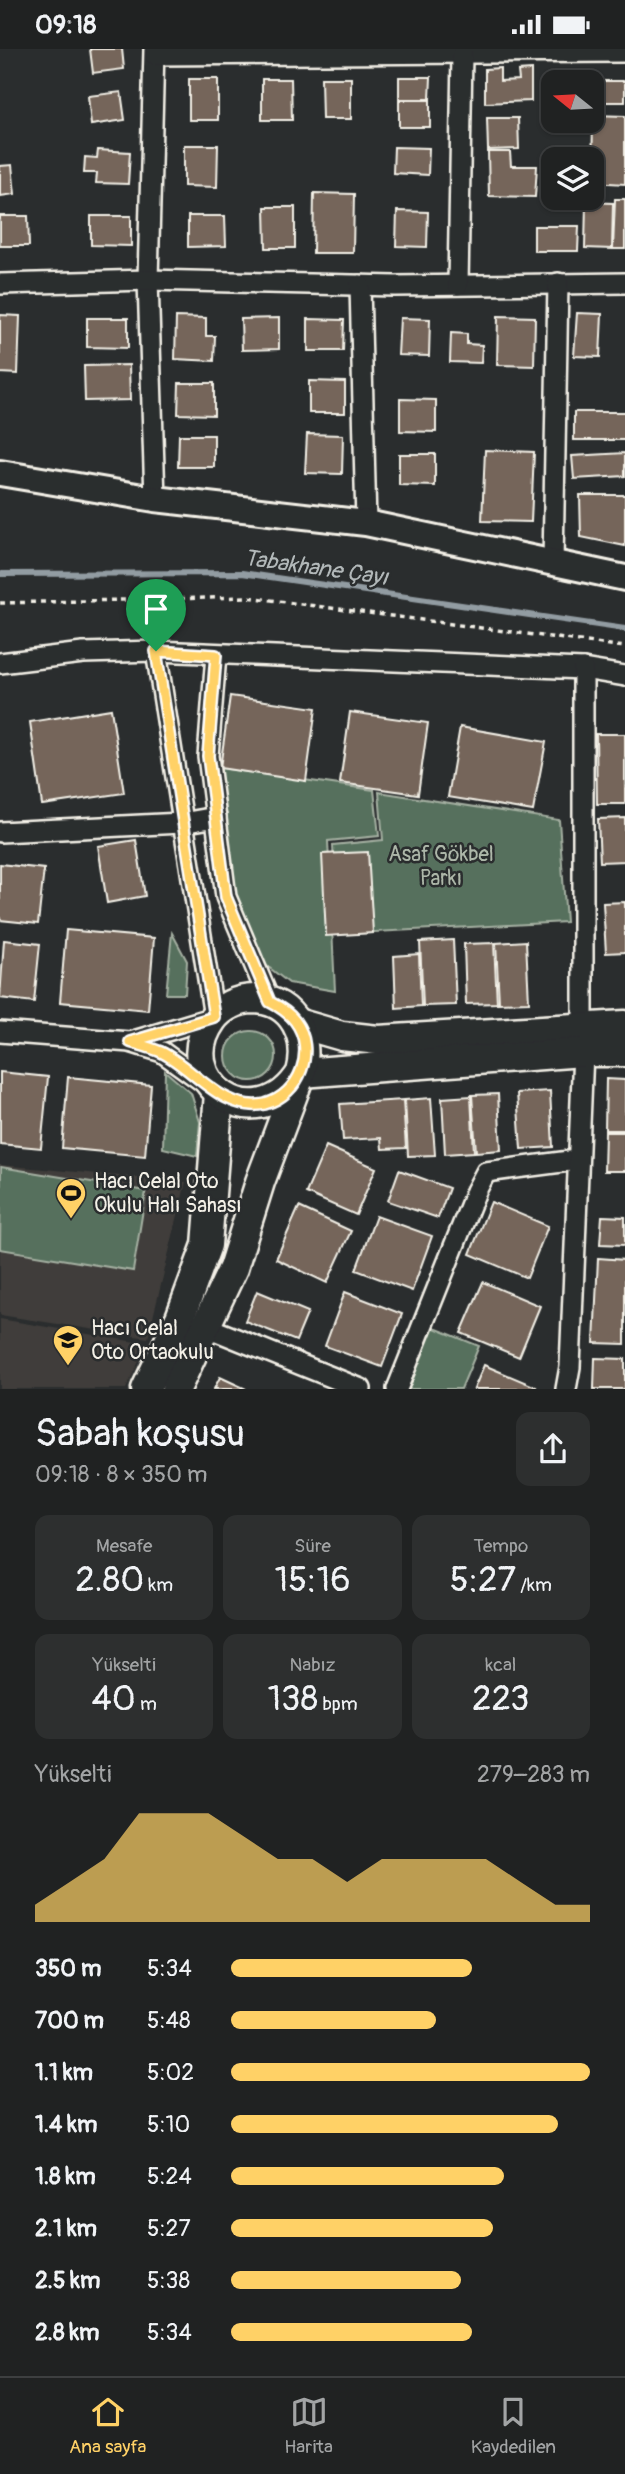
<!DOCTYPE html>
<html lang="tr">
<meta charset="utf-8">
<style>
body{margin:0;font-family:Pangolin,sans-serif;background:#2d2f2f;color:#f1f3f6;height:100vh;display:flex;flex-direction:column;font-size:26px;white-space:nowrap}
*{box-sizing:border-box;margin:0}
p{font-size:23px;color:#a2a4a5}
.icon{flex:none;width:38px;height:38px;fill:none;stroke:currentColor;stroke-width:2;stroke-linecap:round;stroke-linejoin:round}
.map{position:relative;height:1340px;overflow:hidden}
.panel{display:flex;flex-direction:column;background:#202222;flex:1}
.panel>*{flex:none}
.needle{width:46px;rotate:288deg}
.controls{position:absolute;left:541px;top:21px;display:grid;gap:14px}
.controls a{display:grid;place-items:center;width:63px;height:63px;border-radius:14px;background:#202222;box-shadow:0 2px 5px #0004,0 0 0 2px #3d3f40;font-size:35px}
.pin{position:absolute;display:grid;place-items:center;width:60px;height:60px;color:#fff;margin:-72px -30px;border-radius:50% 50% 50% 0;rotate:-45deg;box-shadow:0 0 7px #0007}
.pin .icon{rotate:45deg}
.round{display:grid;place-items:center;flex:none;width:74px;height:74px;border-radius:14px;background:#2d2f2f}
.summary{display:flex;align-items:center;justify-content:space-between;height:119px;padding:0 35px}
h1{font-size:38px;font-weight:600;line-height:52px}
.figures{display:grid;grid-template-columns:repeat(3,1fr);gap:10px;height:119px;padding:7px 35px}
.figures div{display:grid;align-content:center;border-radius:14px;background:#2d2f2f;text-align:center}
.figures b{font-size:35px;font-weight:600}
.figures small{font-size:19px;font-weight:400}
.figures p{font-size:19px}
.chart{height:196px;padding:14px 35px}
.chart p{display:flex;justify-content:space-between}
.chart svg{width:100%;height:126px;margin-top:7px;fill:#ffd166;opacity:.7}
ul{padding:0 35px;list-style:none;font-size:23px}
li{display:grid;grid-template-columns:112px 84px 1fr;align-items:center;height:52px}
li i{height:18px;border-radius:9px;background:#ffd166}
.status{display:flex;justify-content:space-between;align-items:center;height:49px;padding:0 35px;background:#202222;direction:ltr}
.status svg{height:19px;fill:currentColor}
.dock{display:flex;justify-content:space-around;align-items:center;height:98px;border-top:2px solid #3d3f40;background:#202222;font-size:19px;color:#a2a4a5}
.dock a{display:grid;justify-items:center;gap:4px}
.dock .on{color:#ffd166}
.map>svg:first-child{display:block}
.built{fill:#403e3b}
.green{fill:#56705d;stroke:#a5b0a2;stroke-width:2}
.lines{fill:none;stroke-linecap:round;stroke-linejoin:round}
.stream{stroke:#929ca2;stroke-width:6}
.building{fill:#74655a;stroke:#f4f1e8;stroke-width:2}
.minor-casing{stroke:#f4f1e8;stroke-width:24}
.tertiary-casing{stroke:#f4f1e8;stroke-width:30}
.secondary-casing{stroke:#f4f1e8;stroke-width:33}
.path{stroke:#f4f1e8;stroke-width:3.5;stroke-dasharray:5 5;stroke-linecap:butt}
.minor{stroke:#2a2d2e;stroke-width:19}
.tertiary{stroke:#2a2d2e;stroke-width:24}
.secondary{stroke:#2a2d2e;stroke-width:28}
.route-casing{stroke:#fff;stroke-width:14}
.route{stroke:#ffd166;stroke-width:9}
.labels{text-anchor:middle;stroke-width:5;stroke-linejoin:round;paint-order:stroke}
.park-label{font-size:21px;fill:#adb7a9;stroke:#2a2d2e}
.poi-label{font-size:21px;fill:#f4f1e8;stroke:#2a2d2e;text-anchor:start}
.water-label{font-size:23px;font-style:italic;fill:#b2b8b9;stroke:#2a2d2e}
</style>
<div class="status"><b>09:18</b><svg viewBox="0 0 49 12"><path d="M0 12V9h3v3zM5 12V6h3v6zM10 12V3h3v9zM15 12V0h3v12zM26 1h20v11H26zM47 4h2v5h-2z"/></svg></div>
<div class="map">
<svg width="625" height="1340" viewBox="0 0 625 1340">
<rect width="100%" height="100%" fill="#2a2d2e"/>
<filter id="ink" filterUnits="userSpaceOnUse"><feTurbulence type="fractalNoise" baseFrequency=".0143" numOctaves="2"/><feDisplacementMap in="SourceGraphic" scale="14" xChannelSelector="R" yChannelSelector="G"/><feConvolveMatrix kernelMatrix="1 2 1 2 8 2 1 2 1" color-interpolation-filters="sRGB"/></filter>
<g filter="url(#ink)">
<g class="built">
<path d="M0,1116L186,1133L148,1289L0,1266Z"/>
<path d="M0,1270L147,1295L126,1340H0Z"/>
</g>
<g class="green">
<path d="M219,719L374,741L379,787L328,792L335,942L289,934L254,907L233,848Z"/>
<path d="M379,743L559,771L566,873L337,885L333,796L383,791Z"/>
<path d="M172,884L187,912L185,945H166Z"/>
<circle cx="251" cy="1007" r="25"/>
<path d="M165,1022L191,1044L200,1073L197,1107L163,1099Z"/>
<path d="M1,1118L146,1142L133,1222L0,1200Z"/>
<path d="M432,1278L479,1297L461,1340H407Z"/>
</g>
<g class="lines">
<path class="stream" d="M0,525L242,524L625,580"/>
</g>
<g class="building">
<path d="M90,0H122L124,20L93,24Z"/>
<path d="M500,19V32L519,31L518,22L531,21V52L485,54V20Z"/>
<path d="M399,28H431L430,50H399Z"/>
<path d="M321,29H351V70H322Z"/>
<rect x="189" y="30" width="29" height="41"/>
<path d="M262,30H291L292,71H262Z"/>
<path d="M590,32H625V53H592Z"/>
<path d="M121,43L125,71L91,76L88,47Z"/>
<rect x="399" y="51" width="31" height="27"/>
<path d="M593,66L625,67V135L592,133Z"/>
<path d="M487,69H518L519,100L488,101Z"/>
<path d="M184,96H218L217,138L184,137Z"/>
<path d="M394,98L429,99L428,126L393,124Z"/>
<path d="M98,101L130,103L128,135L96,134L97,124H84L85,108L97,109Z"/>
<path d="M488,103H510L511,117H537L535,148L489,147Z"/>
<path d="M12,116L15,145L0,147V117Z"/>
<path d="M314,144L354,145L353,204H313Z"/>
<path d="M615,150H625V200H613Z"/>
<path d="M586,153L613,154L612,200L585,199Z"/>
<path d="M265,158H295V199H266Z"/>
<path d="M397,162L428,163L427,198L396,197Z"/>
<path d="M0,167H28L29,197H0Z"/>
<path d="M91,167H131V197L91,196Z"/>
<path d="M188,167H225L226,197L188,198Z"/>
<path d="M534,177H579L578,202H534Z"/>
<path d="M577,264L602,265L600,308L574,307Z"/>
<path d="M0,266L20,267L18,325L0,324Z"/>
<path d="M498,267L535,268L534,317L497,316Z"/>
<path d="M176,268L206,269V287H215L214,312L175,310Z"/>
<path d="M87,269H128V299L87,298Z"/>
<path d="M279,269V300L242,301L241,270Z"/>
<path d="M400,269L430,270L429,307L398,306Z"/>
<path d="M308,270L344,271L343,302H308Z"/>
<path d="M451,284L467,285V295L482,296L481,314L450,313Z"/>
<path d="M129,316L130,351L85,352L84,317Z"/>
<path d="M309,332L345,333V364H309Z"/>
<path d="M179,334H214V366L178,365Z"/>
<path d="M400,350L436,351V383L400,382Z"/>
<rect x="574" y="363" width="51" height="28"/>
<path d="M307,385L343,386L342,425L305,424Z"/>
<path d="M179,386H214V418H178Z"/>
<path d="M485,401L534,403L531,473L482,472Z"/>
<path d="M625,404V427L574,430L572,407Z"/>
<path d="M399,405H435V437L399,436Z"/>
<path d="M580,446H625V497L581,488Z"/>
<path d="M230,647L316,659L306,732L220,719Z"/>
<path d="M111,660L124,744L42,756L30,673Z"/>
<path d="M350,663L428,674L418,745L340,734Z"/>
<path d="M460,678L546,693L533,762L448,748Z"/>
<path d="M596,685H625V755H597Z"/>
<path d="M625,769V812L600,813L598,770Z"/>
<path d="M136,791L145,847L107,854L98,797Z"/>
<path d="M368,803L373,884L326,887L322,805Z"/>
<path d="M0,815L44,820L38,875L0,871Z"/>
<path d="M625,853V903L606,904L603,854Z"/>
<path d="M66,881L154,889L148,961L60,953Z"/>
<path d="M4,891L40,895L34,953L0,949Z"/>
<path d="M453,891L456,956L423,957L420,893Z"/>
<path d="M526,892L529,953L499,954L496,894Z"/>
<path d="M494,894L497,954L466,955L464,895Z"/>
<path d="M419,905L421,957L396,959L394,907Z"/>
<path d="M0,1023L48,1028L41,1099L0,1095Z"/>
<path d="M68,1028L151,1036L145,1107L62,1099Z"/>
<path d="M606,1030L625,1031V1081H605Z"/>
<path d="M550,1042L553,1098L521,1100L517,1044Z"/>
<path d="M498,1045L501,1101L476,1103L472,1046Z"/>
<path d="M471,1047L474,1103L445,1105L442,1049Z"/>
<path d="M431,1049L435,1106L408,1107L405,1051Z"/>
<path d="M403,1051L406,1099L382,1100L381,1089L343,1091L340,1055Z"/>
<path d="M605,1083H625V1122H604Z"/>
<path d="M326,1097L376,1119L356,1166L306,1144Z"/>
<path d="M399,1121L449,1139L438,1169L388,1152Z"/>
<path d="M491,1153L548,1177L527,1229L470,1205Z"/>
<path d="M299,1158L351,1182L327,1234L276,1210Z"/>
<path d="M376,1167L432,1187L412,1242L356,1221Z"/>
<path d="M602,1167L625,1168V1196L600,1195Z"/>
<path d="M598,1209L625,1211V1295L594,1294Z"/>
<path d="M483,1233L540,1257L519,1308L461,1284Z"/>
<path d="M257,1242L308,1263L296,1292L245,1272Z"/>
<path d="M345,1243L402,1265L382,1318L325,1297Z"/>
<path d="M595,1309L625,1310V1340H594Z"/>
<path d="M484,1316L536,1338L535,1340H474Z"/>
<path d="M220,1328L246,1340H214Z"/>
</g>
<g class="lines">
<g class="minor-casing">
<g id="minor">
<path d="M154,0L148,231L155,450"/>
<path d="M155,6L625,3"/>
<path d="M0,235L148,231L395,237L625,234"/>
<path d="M360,236L366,474"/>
<path d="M458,236L462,5"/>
<path d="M553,514L558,234"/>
<path d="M216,606L208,707L226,848L270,953"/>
<path d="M0,614L83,604L156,602L583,620L625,627"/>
<path d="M0,783L182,774L216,768"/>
<path d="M0,983L130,993L162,1003L209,1037"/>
<path d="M130,993L214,968L156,602"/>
<path d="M207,1278L361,1340"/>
<path d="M397,1340L476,1142L486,1123L577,1111"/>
<path d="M566,1340L570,1318L583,1003V620"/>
</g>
</g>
<g class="tertiary-casing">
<path id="tertiary" d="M0,424L155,450L366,474L625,529"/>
</g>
<g class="secondary-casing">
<g id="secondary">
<path d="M297,974L342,987L378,991L625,976"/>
<path d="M301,1024L583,1003H625"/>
<path d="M146,1340L180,1269L207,1196L219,1044"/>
<path d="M176,1340L233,1219L260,1133L301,1024C310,990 295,951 254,950C238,950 221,958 212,971C169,1031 256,1095 301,1024"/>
</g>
</g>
<path class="path" d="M0,554L248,548L625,598"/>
<use href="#minor" class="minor"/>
<use href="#tertiary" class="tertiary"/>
<use href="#secondary" class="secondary"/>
</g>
</g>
<g class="lines" filter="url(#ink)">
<g class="route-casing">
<path id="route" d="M156,602L216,606L208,707L226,848L270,953C280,958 288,963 295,972C317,1001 300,1046 265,1055C223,1064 194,1019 161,1003C152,999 140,996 130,993L214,968Z"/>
</g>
<use href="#route" class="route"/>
</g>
<defs>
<g id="stadium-pin" transform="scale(1.575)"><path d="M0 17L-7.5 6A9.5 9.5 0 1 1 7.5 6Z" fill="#ffd166" stroke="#2a2d2e"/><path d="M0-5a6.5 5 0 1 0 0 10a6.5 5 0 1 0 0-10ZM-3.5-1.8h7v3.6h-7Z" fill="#111"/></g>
<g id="school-pin" transform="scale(1.575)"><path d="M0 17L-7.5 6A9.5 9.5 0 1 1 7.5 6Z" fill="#ffd166" stroke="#2a2d2e"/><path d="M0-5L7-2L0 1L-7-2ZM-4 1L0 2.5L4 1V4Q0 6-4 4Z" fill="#111"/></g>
</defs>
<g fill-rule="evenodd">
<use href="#stadium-pin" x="71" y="1144"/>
<use href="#school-pin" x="68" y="1291"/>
</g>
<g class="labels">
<g class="park-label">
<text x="441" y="812">Asaf Gökbel<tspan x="441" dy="24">Parkı</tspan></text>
</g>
<g class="poi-label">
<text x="94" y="1139">Hacı Celal Oto<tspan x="94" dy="24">Okulu Halı Sahası</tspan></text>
<text x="91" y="1286">Hacı Celal<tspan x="91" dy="24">Oto Ortaokulu</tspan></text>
</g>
<g class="water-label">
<text transform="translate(316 518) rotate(8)" y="8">Tabakhane Çayı</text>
</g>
</g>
</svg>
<div class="controls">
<a><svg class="needle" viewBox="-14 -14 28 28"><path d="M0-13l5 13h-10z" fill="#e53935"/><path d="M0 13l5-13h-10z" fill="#a2a4a5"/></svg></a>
<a><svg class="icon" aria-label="layers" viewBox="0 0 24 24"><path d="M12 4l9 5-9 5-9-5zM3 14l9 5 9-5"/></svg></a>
</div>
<div class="pin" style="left:156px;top:602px;background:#1e9e55"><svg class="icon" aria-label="arrive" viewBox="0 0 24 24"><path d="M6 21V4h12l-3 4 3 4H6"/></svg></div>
</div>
<section class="panel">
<div class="summary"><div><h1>Sabah koşusu</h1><p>09:18 · 8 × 350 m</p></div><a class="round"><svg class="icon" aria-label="share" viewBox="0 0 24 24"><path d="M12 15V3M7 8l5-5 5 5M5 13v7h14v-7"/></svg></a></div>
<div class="figures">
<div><p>Mesafe</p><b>2.80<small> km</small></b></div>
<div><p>Süre</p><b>15:16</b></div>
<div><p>Tempo</p><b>5:27<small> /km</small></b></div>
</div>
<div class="figures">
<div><p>Yükselti</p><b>40<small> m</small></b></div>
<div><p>Nabız</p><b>138<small> bpm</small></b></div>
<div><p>kcal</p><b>223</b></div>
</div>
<div class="chart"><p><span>Yükselti</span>279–283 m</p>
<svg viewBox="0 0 160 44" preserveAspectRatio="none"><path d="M0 44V38L10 30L20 22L30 6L40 6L50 6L60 14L70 22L80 22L90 30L100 22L110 22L120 22L130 22L140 30L150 38L160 38V44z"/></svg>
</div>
<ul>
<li><b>350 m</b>5:34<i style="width:67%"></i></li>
<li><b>700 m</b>5:48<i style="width:57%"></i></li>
<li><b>1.1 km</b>5:02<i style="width:100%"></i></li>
<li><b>1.4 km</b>5:10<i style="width:91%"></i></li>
<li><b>1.8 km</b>5:24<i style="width:76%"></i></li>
<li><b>2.1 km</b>5:27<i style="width:73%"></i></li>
<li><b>2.5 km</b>5:38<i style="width:64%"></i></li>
<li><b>2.8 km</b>5:34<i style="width:67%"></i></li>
</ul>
</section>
<nav class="dock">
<a class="on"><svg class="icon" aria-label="home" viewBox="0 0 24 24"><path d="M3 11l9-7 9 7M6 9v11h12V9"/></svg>Ana sayfa</a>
<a><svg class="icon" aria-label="map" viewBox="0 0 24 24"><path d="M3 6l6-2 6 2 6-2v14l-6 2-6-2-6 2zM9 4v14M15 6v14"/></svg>Harita</a>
<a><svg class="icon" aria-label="saved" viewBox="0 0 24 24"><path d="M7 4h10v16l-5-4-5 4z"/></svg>Kaydedilen</a>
</nav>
